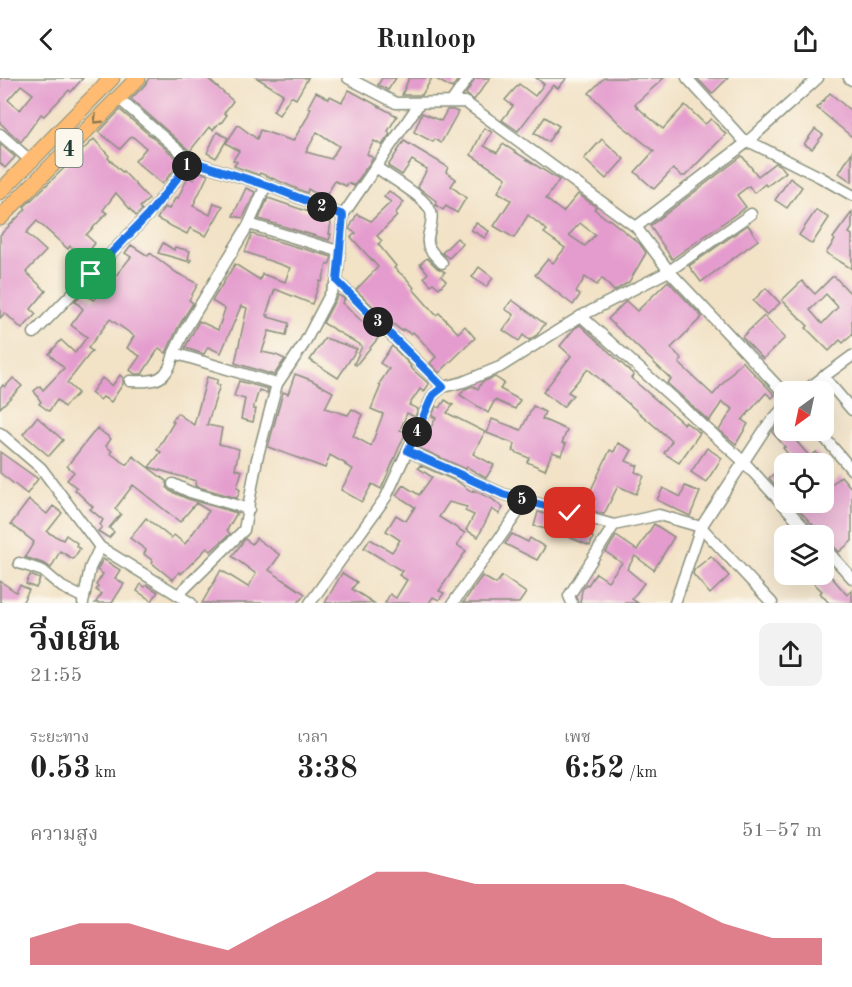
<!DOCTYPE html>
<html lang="th">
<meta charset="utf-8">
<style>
body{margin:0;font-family:"Old Standard TT","Noto Serif Thai",serif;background:#f2f2f2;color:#222;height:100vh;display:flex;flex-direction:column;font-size:22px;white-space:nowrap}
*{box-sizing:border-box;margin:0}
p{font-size:20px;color:#767676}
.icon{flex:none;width:33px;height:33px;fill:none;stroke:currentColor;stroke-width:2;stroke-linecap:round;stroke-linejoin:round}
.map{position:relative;height:525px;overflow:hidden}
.details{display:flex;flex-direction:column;background:#fff;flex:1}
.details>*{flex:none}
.needle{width:39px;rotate:213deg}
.fabs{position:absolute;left:774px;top:303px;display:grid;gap:12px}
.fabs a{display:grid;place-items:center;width:60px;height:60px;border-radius:12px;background:#fff;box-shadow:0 6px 24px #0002;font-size:30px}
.pin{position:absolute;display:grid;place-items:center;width:51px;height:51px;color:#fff;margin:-26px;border-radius:12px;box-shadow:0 3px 9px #0006}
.km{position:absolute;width:30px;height:30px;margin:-15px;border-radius:50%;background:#222;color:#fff;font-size:16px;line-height:30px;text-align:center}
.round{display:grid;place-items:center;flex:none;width:63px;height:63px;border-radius:12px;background:#f2f2f2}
.headline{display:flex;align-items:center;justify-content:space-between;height:102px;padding:0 30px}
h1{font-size:33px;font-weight:700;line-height:45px}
.metrics{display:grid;grid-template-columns:repeat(3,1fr);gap:9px;height:102px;padding:6px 30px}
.metrics div{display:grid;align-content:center}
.metrics b{font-size:30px;font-weight:700}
.metrics small{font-size:16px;font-weight:400}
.metrics p{font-size:16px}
.chart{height:168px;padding:12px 30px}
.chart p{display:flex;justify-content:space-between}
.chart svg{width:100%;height:108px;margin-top:6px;fill:#d1495b;opacity:.7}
header{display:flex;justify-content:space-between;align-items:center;height:78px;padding:0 30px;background:#fff;font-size:27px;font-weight:700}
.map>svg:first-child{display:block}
.building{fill:#e49cce;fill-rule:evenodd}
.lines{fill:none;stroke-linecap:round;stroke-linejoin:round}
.minor-casing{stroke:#88907d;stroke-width:13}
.highway-casing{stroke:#88907d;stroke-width:17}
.minor{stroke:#fff;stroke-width:10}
.highway{stroke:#febb71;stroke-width:15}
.oneway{stroke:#83764f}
.route-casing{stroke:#fff;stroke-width:12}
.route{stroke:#1a73e8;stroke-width:8}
.labels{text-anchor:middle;stroke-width:6;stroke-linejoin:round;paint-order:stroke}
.shield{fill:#fbf7ec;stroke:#61756b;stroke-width:1.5}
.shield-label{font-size:22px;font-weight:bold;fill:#1f3d34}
</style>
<header><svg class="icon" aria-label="back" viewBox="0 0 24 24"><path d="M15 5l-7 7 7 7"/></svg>Runloop<svg class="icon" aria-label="share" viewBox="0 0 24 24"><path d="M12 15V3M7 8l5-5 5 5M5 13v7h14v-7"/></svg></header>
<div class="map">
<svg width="852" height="525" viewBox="0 0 852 525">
<rect width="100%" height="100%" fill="#fbf7ec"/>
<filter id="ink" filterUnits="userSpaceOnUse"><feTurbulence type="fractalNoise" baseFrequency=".0167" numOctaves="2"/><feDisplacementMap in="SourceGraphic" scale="12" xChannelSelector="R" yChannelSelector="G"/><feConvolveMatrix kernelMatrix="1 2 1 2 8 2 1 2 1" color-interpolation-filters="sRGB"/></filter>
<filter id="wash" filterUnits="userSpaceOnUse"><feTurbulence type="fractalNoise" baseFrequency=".008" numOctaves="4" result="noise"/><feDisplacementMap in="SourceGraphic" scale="24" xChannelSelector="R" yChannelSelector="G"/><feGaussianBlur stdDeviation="1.35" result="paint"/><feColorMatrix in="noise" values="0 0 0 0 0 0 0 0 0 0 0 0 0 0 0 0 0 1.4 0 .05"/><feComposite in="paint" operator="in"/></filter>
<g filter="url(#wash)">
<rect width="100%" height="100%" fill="#f2e2c6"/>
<g id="blocks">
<g class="building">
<path d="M0,0H83L71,14L69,12L44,38L41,36L21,64L0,45ZM21,7L33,16L20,32L8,22Z"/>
<path d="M149,0H207L233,23L224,35L227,37L221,45L220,44L213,52L209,49L190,73L131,21L145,7Z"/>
<path d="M257,0H308L296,21L291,18L279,37L273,33L283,16Z"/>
<path d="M382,0H396L388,12L378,7Z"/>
<path d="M409,0H432L422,17H402Z"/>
<path d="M434,0H459L452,10Z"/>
<path d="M475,0H490L474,22L466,16Z"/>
<path d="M536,0H567L558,10L553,7L518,53L502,42L513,28L505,22L519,6L535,18L544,6Z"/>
<path d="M604,0H664L635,26L637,29L663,51L685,27L705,46L711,41L726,56L685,98H682L673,91L654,111L635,94L654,73L620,46L589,15Z"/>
<path d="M697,0H728L712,16Z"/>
<path d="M349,12L397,38L388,53L390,56L382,67L374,63L367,76L373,80L354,108L348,105L346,108L335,103L324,121L308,111L307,115L260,95L259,97L234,88L237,84L233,82L239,73L226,65L238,47L257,61L260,52L293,63L307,40L311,30L308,29L316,14L329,21L330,18L342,24ZM317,54L339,68L331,81L306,74Z"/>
<path d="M830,15L852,34V59L817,30Z"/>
<path d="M120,32L181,84L162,106L135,83L146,70L132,58L120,71L99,54Z"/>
<path d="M447,32H453L458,34L441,65L435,61L433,64L414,54L422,35L441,43Z"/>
<path d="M545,39L559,48L548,64L534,55Z"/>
<path d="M484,50L492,54L484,68L497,75L503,66L559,102L546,121L563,134L578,116L596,129L594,131L608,142L609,141L640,166L646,175L629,204L614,213L602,200L597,207L585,199L576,214L580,217L573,227L535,197L548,181L553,185L565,170L544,155L547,152L528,137L514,160L494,148L511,122L498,114L506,100L471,77ZM580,145L595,157L585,168L569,157Z"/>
<path d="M815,51L823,57L812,71L804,66Z"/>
<path d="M217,54L228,60L216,80L207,75Z"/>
<path d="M94,61L109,78L108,80L122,94L123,93L149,121L140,129L142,132L136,138L116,115L103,132L107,135L86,157L95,165L85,179L70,168L68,171L37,143L26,155L46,173L26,194L46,213L31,231L36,236L22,251L5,235L0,240V157L26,131L24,129Z"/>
<path d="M602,61L624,81L606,101L584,81Z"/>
<path d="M404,63L448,89L446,94L456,101L451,108L466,120L457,135L446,128L443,132L436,127V123L418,109L427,91L412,82L402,97L388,88Z"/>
<path d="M0,66L15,79L5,90L0,85Z"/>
<path d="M852,74V104L839,95Z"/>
<path d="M742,78L758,98L775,85L781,88L786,94L767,108L765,106L754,115L749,108L737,117L746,129L672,181L650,148Z"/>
<path d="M198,93L208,97L193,128L210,137L214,125L223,128L206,158L190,150L187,156L157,141L164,129L169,131L176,119L178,120L188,99L194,102Z"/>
<path d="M790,100L802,109L787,130L775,122Z"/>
<path d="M246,110L255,114L243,140L233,138Z"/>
<path d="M389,113L404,124L395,136L397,138L377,158L382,163L378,166L396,188L394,190L407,201L414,210L413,211L436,237L439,235L458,255L465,248L475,260L439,295L430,285L436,279L420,261L413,254L411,256L403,251L402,253L383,238L356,212L378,189L351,159L356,155L349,151L357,136L371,143L391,124L384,119Z"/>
<path d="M268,120L309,134L331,145L329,156H331L329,162L259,141Z"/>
<path d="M816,132L829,140L812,166L799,157Z"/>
<path d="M852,134V150L849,155L852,157V191L826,175L835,162L833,160Z"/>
<path d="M476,145L489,153L485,160L471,152Z"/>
<path d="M748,147L758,162L701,204L689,188Z"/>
<path d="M252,156L332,179L329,187L327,186L322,204L320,203L312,226L275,211L266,237H269L268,239L289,245L286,257L269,253L262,274L276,277L285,281L274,297L235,285L247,230L241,228L221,275L208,269L204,276L185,270L199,243L218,252L225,231L212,223L235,186L260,202L262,196L285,204L290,190L245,174Z"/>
<path d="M457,160L463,166L449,180L442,175Z"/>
<path d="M163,165L174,172L175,169L190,173L188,181L191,182L190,184L158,175Z"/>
<path d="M131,167L148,178L150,175L177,195L198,206L189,222L193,225L178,249L166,275L159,270L142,296H135L130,292L140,278L127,270L134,258L110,241L88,270L92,273L67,305L78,315L64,329L57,322L49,333L39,326L41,324L34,313L40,308L43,312L64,290L49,276L61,262L75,275L87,259L71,247L83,231L75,223L84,214L93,222L105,211L131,179L125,175Z"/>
<path d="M427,180L437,190L445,194L441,198L446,203L439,210L433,205L431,207L424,199L428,195L420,186Z"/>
<path d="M479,189L493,200L486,209L472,199Z"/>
<path d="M832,199H835L852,217V257L843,265L840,262L829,273L806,250L808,248L782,222L802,203L815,216ZM826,216L838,229L822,246L810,232Z"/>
<path d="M668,203L702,239L671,270L682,281L679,285L713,317L742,283L775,317L772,320L766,315L742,342L748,346L736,366L719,352L733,331L722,324L709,343L667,305L671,301L608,241L626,223L637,233Z"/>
<path d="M766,210L780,225L767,237L753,223Z"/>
<path d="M338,217L345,221L342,225L379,259L356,287L354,286L362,268L323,245Z"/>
<path d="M512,222L545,246L537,257L529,262L523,257L519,263L503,252L514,237L505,231Z"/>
<path d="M764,238L785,260L763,281L742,259Z"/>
<path d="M580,247L634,297L631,300L684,346L685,344L700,355L679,385L664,375L672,363L588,291L568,314L573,317L563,329L543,314L571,278L560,268L574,251Z"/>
<path d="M325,260L357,271L338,300L310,282Z"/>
<path d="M392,268L411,288L410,289L429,306L424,314L420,311L409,327L418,331L415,339L407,335L400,352L406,354L381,411L372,406L362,424L341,412L353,391L345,387L346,386L330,377L325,390L268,369L283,314L288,316L295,296L311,302L333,314L325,330L348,337L352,331L363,337L353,358L371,368L383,336L371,331L381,307L379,306L389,291L380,285Z"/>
<path d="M120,297L123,300V306L111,324L103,319L100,322L91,315L102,300L112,308Z"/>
<path d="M207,299L218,302L216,306L220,307L207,347L222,350L219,366L239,371L235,391L242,393L237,409L240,412L237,420L195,408L196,403L149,389L161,374L157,372L174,344L172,343L177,335L194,347Z"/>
<path d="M495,299L504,305L500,311L520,322L515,331L495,322L488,335L460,317L465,311L473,308L478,311L482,304Z"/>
<path d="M13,300L22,308L0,330V311L3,307L5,309Z"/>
<path d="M239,303L268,311L267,315L259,312L253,331H256L253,344L241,341L245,321L234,318Z"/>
<path d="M445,322L453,327L447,335L485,354L473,376L494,387L486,400L467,389L466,391L419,370L436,340L432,338L436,328L440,330Z"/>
<path d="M533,328L545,334L542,341L567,352L562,365L566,366L561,377L552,374L545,392L527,384L529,380L513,373L515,366L487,355L492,341L521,352Z"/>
<path d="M37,339L63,362L49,378L23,356Z"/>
<path d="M784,340V352H799L792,358L810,379L816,374L826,386H787L792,381L783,370L785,369L772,354Z"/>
<path d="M97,350L111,361L106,368L112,373L110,375L127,387L133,378L166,403L167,410L170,413L188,421L237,435L227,452L230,456L211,473L207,470L181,496L179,494L173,502L152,485L153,483L144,476L146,472L130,460L146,440L171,460L174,457L185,466L209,433L196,425L180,444L133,407L115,431L121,436L109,450L114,454L109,460L98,453L102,449L100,447L103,442L90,431L93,429L75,412L77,410L67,402L74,394L67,388Z"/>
<path d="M618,365L632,372L626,383L638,388L635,394L644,398L636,416L618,408L604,436L589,432L595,421L588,418L610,372L614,374Z"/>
<path d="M707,370L722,380L706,404L691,394Z"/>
<path d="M0,374L38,401L27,416L0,395Z"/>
<path d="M420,387L458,404L472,414L473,412L492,421L503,430L499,436L492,431L478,459L466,452L474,437L465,433L467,429L449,424L439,439L465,455L457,467L466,473L439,513L444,515L439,522L433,519L429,525H385L390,516L396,520L407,502L399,497L402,493L364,470L370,461L392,474L400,462L386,453L396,437L406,443L415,429L396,417L403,407L419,417L432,399L418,390Z"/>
<path d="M784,387V417L769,400Z"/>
<path d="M841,398L852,411V463L839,474L791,424H824V413Z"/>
<path d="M685,408L700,414L690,438L657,422L663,410L681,419Z"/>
<path d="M29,422L47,436L53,428L62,435L47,454L63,462L66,457L77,465L76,468L80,471L73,481L60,473L51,490L45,486L25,479L34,464L11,446Z"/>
<path d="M538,434L549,437L546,451L534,448Z"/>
<path d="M654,446L674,459L654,492L635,478L627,491L644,505L632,521L638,525H580L582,512L586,506L588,507L596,495L608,503L622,485L606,474L616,458L637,472Z"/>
<path d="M572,451L593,459L590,468L569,459Z"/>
<path d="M512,456L528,464L530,460L545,469L537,482L505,466Z"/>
<path d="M256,460L280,477L269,492L305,516L298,525H202L221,492L248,509L256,496L232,478L245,461L252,466Z"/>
<path d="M711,478L729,498L710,516L693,496L694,492Z"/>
<path d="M103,481L120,492L115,500L124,506L112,525H95L102,516L96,512L98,509L96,507L103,496L97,492Z"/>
<path d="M342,495L357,504L352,511L374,525H325Z"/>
<path d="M804,496H829L847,517L852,512V525H829L820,515L822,513Z"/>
<path d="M30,497L40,501L36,510L26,506Z"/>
<path d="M482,498L496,506L502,498L526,515L519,525H463Z"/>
<path d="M0,503L16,514L20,507L29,512L22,525H0Z"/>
<path d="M141,506L145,509L147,507L158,514L152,523L137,513Z"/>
</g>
</g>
</g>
<g filter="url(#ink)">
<use href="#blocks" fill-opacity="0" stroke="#88907d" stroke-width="1.5"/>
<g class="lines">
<g class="minor-casing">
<g id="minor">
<path d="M348,0L396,25L465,24L636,149"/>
<path d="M687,0L746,65H752L820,99L852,117"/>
<path d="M849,0L852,2"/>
<path d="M118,20L191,83"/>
<path d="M452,23L468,0"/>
<path d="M0,56L31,83"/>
<path d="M376,89C389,99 426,119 431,134C435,146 423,160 430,171C433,176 438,181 442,185"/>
<path d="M266,107L249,146L185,252L174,275L277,306"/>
<path d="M751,136L669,193L784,315"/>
<path d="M249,146L338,173"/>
<path d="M337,203L443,309"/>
<path d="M581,238L743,383L812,458"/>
<path d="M34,255L148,137L191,83L266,107L343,137"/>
<path d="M823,298L852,332"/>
<path d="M130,303C156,304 168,303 174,275"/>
<path d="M803,314L852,278"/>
<path d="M818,352L852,392"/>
<path d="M0,355L41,390L100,469L191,525"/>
<path d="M408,373L503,416L614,447L659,437L701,449L772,525"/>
<path d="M173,406L190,414L249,431"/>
<path d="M824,469L852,500"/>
<path d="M19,485L43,493L62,509L84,520"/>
<path d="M178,517L244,452L257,381L277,306L304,266L337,203L343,137L419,26"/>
<path d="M83,525L90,490L100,469"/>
<path d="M310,525L386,419L433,317L443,309L463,304L500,289L581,238L669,193L636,149L746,65L818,0"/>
<path d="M453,525L526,423"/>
<path d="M572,525L569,518L614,447"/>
<path d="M675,525L701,449L767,348L784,329"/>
</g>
</g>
<g class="highway-casing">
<g id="highway">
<path d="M0,114L112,0"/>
<path d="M0,140L138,0"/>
</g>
</g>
<use href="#minor" class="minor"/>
<use href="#highway" class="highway"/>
</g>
<defs><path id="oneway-chevron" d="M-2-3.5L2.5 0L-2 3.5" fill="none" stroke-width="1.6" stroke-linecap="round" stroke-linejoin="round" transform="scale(1.5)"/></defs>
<use class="oneway" href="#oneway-chevron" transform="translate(97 42) rotate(135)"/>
</g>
<g class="lines" filter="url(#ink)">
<g class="route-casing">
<path id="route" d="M91,196L148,137L191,83L266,107L343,137L337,203L443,309L433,317L408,373L503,416L570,435"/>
</g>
<use href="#route" class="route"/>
</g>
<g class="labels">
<rect class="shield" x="55.5" y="51" width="27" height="38" rx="4.5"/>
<g class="shield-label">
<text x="69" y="78">4</text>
</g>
</g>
</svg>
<div class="fabs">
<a><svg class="needle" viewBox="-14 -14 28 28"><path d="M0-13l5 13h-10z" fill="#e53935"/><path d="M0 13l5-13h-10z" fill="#767676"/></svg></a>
<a><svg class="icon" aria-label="locate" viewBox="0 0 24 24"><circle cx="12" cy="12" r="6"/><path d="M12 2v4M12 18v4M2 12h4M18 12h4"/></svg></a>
<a><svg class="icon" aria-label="layers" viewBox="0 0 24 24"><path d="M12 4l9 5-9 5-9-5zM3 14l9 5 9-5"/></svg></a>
</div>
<div class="pin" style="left:91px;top:196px;background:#1e9e55"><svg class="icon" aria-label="arrive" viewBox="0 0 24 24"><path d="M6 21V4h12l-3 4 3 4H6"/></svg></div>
<div class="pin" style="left:570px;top:435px;background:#d93025"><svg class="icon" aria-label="check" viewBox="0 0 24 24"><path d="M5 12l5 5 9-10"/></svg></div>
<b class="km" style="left:187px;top:88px">1</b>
<b class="km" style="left:322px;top:129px">2</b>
<b class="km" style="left:378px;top:244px">3</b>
<b class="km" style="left:417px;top:354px">4</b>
<b class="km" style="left:522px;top:422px">5</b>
</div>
<section class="details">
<div class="headline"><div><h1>วิ่งเย็น</h1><p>21:55</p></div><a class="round"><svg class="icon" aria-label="share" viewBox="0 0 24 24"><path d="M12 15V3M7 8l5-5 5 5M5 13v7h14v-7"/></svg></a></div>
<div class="metrics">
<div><p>ระยะทาง</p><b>0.53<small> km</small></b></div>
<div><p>เวลา</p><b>3:38</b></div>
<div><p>เพซ</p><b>6:52<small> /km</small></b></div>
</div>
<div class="chart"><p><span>ความสูง</span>51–57 m</p>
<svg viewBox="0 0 160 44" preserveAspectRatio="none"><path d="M0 44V33L10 27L20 27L30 33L40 38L50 27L60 17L70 6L80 6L90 11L100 11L110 11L120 11L130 17L140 27L150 33L160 33V44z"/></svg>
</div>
</section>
